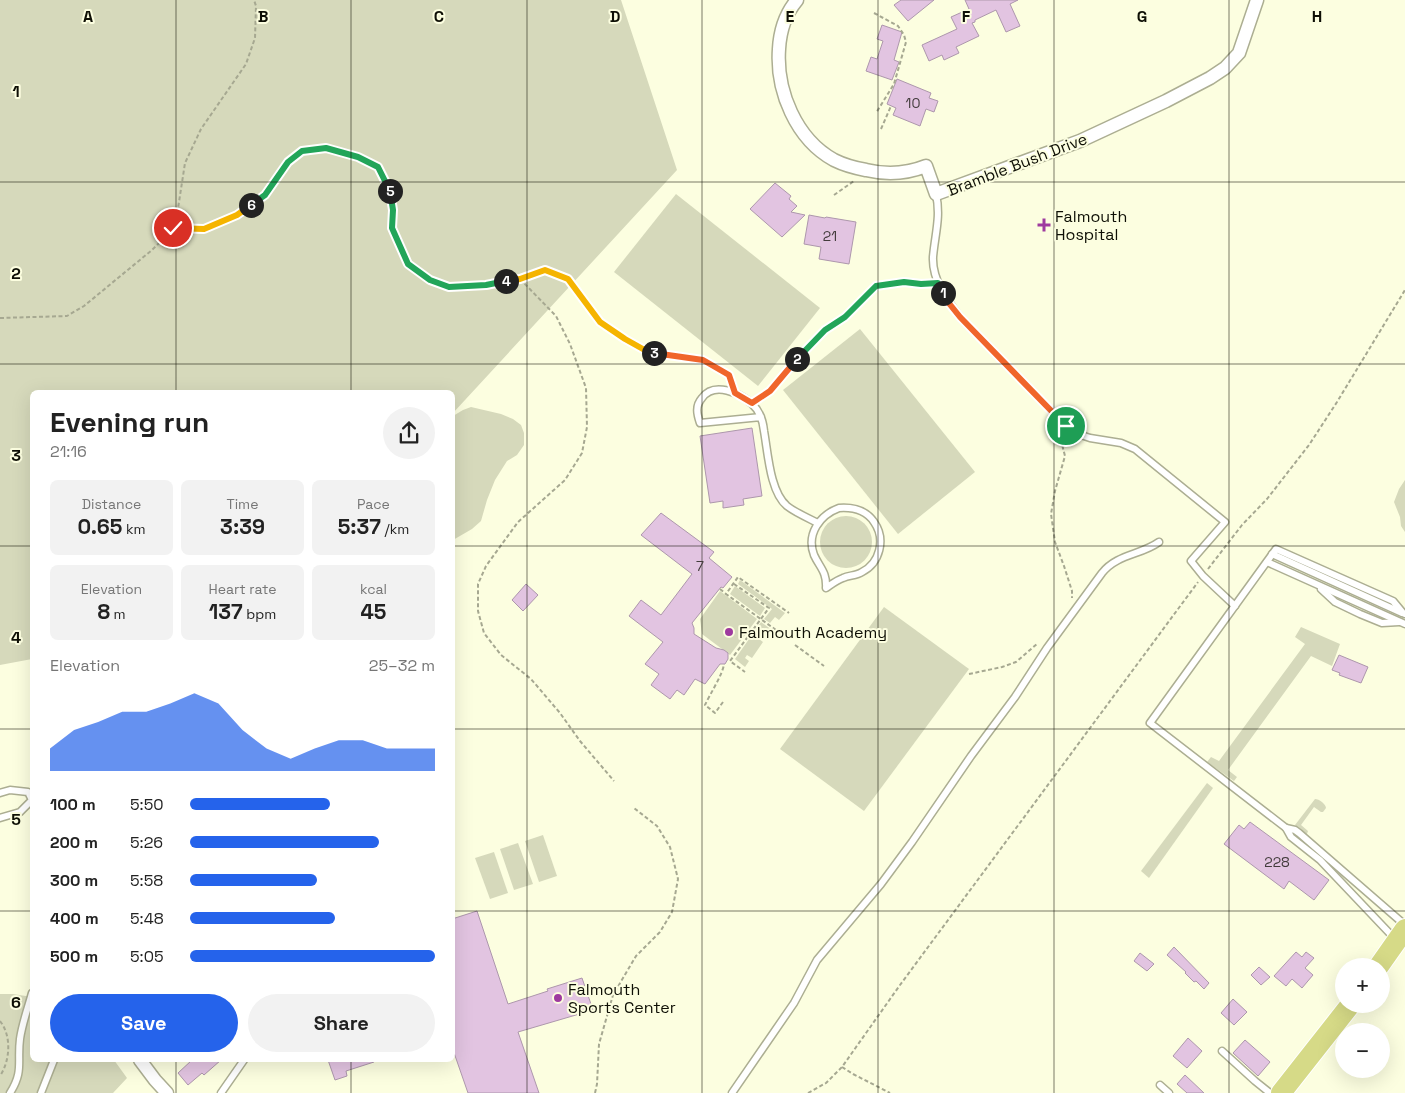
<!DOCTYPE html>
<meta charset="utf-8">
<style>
body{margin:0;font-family:"Space Grotesk",sans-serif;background:#f2f2f2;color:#222;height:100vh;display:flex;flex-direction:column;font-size:19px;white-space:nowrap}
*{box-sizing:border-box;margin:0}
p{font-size:16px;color:#767676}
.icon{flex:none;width:28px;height:28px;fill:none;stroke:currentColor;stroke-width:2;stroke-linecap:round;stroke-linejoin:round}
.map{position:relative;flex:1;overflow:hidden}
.drawer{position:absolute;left:30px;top:390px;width:425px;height:672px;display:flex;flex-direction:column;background:#fff;border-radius:8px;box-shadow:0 5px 20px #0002}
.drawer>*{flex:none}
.buttons{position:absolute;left:1335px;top:958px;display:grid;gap:10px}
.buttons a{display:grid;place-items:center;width:55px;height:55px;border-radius:50%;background:#fff;box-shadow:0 5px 20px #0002;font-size:25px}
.pin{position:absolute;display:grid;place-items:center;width:42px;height:42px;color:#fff;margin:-21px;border:2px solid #fff;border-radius:50%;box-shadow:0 1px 5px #0007}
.km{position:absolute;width:25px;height:25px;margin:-12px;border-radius:50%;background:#222;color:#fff;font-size:14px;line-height:25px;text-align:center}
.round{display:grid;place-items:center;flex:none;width:52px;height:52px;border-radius:26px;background:#f2f2f2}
.head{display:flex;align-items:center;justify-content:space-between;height:85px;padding:0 20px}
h1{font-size:28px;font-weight:700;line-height:38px}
.figures{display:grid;grid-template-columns:repeat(3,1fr);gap:8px;height:85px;padding:5px 20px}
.figures div{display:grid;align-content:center;border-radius:8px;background:#f2f2f2;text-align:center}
.figures b{font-size:21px;font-weight:700}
.figures small{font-size:14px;font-weight:400}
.figures p{font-size:14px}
.chart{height:140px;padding:10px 20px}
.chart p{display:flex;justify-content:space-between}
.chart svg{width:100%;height:90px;margin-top:5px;fill:#2563eb;opacity:.7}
.action{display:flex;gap:10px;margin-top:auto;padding:10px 20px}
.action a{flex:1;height:58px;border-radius:30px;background:#2563eb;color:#fff;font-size:20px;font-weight:700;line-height:58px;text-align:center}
.action a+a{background:#f2f2f2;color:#222}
ul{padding:0 20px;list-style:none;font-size:16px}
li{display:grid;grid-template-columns:80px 60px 1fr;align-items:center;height:38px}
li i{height:12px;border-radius:6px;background:#2563eb}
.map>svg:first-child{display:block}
.green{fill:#d6d9bb}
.building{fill:#e2c4e1;stroke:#ad97ac}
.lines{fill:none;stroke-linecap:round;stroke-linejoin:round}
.service-casing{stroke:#acae92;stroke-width:9}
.minor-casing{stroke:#acae92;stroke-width:15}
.trunk-casing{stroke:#fff;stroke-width:22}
.path{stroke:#a6a891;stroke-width:2;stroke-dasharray:4 2.5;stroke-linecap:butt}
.service{stroke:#fff;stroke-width:6}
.minor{stroke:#fff;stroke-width:12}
.trunk{stroke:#d6da87;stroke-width:20}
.split-1-casing{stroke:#fff;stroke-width:10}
.split-2-casing{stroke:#fff;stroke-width:10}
.split-3-casing{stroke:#fff;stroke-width:10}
.split-4-casing{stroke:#fff;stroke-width:10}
.split-5-casing{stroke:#fff;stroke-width:10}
.split-6-casing{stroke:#fff;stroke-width:10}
.split-7-casing{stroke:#fff;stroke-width:10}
.split-1{stroke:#f0652b;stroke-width:6}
.split-2{stroke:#22a559;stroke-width:6}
.split-3{stroke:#f0652b;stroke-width:6}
.split-4{stroke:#f5b400;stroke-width:6}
.split-5{stroke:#22a559;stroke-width:6}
.split-6{stroke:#22a559;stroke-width:6}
.split-7{stroke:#f5b400;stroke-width:6}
.grid{fill:none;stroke:#0e0f05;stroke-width:1;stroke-opacity:0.55}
.poi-dot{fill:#9e3a9f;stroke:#fcfee0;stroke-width:2}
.labels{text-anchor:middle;stroke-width:4;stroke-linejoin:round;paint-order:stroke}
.number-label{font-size:14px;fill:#433c3c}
.street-label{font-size:16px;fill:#0e0f05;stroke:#fcfee0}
.poi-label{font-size:16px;fill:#0e0f05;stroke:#fcfee0;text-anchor:start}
.grid-label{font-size:16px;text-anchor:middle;font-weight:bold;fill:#0e0f05;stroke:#fcfee0;stroke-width:4;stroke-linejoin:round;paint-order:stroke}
</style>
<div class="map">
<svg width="1405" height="1093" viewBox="0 0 1405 1093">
<rect width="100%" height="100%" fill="#fcfee0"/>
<g class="green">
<path d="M0,0H621L677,170L453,413L452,392H32V659L0,665Z"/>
<path d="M676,194L820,308L758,386L614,272Z"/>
<path d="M860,329L975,472L898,534L783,390Z"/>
<path d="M471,407L501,414L513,419L521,425L524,433V445L517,455L507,461L495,480L487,500L481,521L472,529L453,540V416L463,410Z"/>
<path d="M1405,480V532L1401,526L1400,517L1394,502L1399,489Z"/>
<circle cx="846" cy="542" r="26"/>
<path d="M740,580L785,613L779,620L775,617L770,623L764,619L772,609L738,584Z"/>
<path d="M735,586L765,608L760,616L730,594Z"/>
<path d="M720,591L757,619L730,655L702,634L700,619Z"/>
<path d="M884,607L969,669L864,811L780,749Z"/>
<path d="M761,622L772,630L766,638L762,636L759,639L763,642L752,658L747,655L745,658L749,661L745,667L735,659Z"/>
<path d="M1301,627L1340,644L1332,666L1311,656L1228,770L1237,777L1234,781L1207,762L1211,757L1219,761L1305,644L1295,637Z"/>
<path d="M1207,783L1213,788L1149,878L1141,871Z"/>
<path d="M1315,799C1319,799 1326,804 1326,808L1323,812H1321L1314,807L1301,825L1308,831L1307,834H1305L1295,825Z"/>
<path d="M543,835L557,876L539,882L525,841Z"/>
<path d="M518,843L533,884L514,890L500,849Z"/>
<path d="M494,852L508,893L490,899L475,858Z"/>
<path d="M0,994H13L32,997V1060H114L127,1078L113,1093H0Z"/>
</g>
<g class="building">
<path d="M901,0H934L908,21L894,5Z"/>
<path d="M965,0H1018L1010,4L1020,26L1006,32L996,10L975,20V22L972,23L979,36L956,47L959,53L944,60L942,55L929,61L922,45L957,29L951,17L969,9Z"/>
<path d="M882,25L902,32L894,60L899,62L892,80L866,71L871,57L877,59L883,41L877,39Z"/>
<path d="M897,79L931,93L929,98L938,101L934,112L926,109L920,126L893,115L896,108L887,104Z"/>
<path d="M775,183L791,196L789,199L797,206L791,212L805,215L782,237L750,209Z"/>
<path d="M809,215L825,218L826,217L856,222L849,264L819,259L821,247L804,244Z"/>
<path d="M752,428L762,496L743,499L744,505L723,508V501L710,503L700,436Z"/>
<path d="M661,513L714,552L709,558L732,577L723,588L721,587L692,623L694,628V634L716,648L724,650L728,653V659L725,664H720L705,684L695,679L684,695L677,690L670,699L651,685L659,674L645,664L663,642L629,616L641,600L661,615L692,574L641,535Z"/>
<path d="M526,584L538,595L523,611L512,600Z"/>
<path d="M1339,655L1368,667L1361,683L1339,675L1340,673L1332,670Z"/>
<path d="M1250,822L1329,880L1314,900L1289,881L1284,889L1224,844L1239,825L1244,829Z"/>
<path d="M477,911L508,1004L548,991L547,989L582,978L593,1010L518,1032L539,1093H468L452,1047V919Z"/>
<path d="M1174,947L1209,983L1204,989L1196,981L1194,982L1185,973L1186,972L1167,955Z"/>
<path d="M1296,952L1302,957L1306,952L1314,958L1305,968L1313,975L1302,988L1292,979L1286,986L1274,976Z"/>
<path d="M1140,953L1154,964L1147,971L1134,961Z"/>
<path d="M1259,967L1270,977L1261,985L1251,975Z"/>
<path d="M1233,999L1247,1012L1234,1025L1221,1013Z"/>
<path d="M1188,1038L1202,1051L1187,1068L1173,1056Z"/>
<path d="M1245,1040L1270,1062L1258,1076L1233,1053Z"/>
<path d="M192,1060H221L204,1075L202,1073L188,1085L178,1073Z"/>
<path d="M328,1060H374V1062L346,1071L347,1076L335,1080Z"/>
<path d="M1185,1075L1204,1093H1187L1177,1084Z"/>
</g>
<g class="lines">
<g class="service-casing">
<g id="service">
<path d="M936,194C941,217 935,234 933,257C932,280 947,300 960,317L1066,426L1078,434L1090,438L1121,443L1135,449L1225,522L1191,561L1203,576L1235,606"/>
<path d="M761,417L700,423C697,414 695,406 702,398C714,381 740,393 752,404C760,411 763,421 764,431C768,453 770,492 787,506C796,513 808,518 818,523"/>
<path d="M839,508C853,507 866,510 874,522C886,539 880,563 862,572C856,576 849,575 843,578C837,580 832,584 826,588C827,572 820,568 814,555C806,534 820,515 839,508Z"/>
<path d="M1272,554L1402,613"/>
<path d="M1267,562L1405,624"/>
<path d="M1321,589L1335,602L1360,614L1382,623L1399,622"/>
<path d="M0,793L10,790L28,792L32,800L20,812L0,818"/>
<path d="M1286,828L1295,830L1299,833L1405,925"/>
<path d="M1395,939L1320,860L1291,837L1286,828L1150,723L1276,549L1393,601L1403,613L1405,614"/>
<path d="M1222,1051L1255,1081L1270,1093"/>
<path d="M1160,1085L1169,1093"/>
<path d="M10,1093C24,1071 17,1062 20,1039C22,1024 28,1008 32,993"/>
<path d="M41,1093L54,1060"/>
<path d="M221,1093L244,1060"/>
<path d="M732,1093L794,1003L817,960L881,884L912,842L971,756L1015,697L1047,648L1102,573C1117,554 1141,555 1159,542"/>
</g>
</g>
<g class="minor-casing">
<g id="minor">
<path d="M797,0C785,14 780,31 779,49C776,91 796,139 834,160C844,165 855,168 866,170C887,175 906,174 926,166L936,194L1080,141L1166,101L1210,78L1225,68L1239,53L1257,0"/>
<path d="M140,1060L155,1080L167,1093"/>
</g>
</g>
<g class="trunk-casing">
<g id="trunk">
<path d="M1379,966L1405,929"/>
<path d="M1281,1093L1351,1004"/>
</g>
</g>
<g class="path">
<path d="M874,13L898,26L904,35L906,42L894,84L876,113"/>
<path d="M881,129L891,106"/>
<path d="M834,195L854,181"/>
<path d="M173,229H204L237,215L265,195L288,162L302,151L326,148L358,157L378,167L390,188L393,210L392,228L409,264L430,280L449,287L486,285L520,279L545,271L568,279L601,322L625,339L650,353L703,360L729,375L731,381"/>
<path d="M520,279L556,316L570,344L586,388L587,427L582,453L565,480L518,522L486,566L478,584V611L484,633L501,655L531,679L560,713L580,741L614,781"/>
<path d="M0,318L67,316L84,306L152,250L173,229L177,215L185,163L201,129L246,64L255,38L256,6L254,0"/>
<path d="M760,397L769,391L790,367L825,330L845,317L876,287L904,282L930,283"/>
<path d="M1059,433L1065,456L1055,491L1051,514L1055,542L1064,566L1072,591V598"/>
<path d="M1208,569L1242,525L1267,499L1309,445L1337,402L1405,290"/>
<path d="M734,584L769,608L730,661L745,672"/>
<path d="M720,589L726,594"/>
<path d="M776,630L726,594L738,577L789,613"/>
<path d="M795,645L824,666"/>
<path d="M969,674L1002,667L1016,662L1038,643"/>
<path d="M723,702L715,713L705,705C710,694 723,674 724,664"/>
<path d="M0,1021C12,1036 10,1061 0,1076"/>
<path d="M842,1067L853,1074L890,1093"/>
<path d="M595,1093L597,1084L599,1044L613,995L636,956L660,932L672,912L678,879L670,847L657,826L634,808"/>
<path d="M808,1093L826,1083L842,1067L900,985L1198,582"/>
</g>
<use href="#service" class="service"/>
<use href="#minor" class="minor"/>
<use href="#trunk" class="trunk"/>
</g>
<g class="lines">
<g class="split-1-casing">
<path id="split-1" d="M943,293L948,302L960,317L1066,426"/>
</g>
<g class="split-2-casing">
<path id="split-2" d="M797,359L825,330L845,317L876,286L904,282L921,284L938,283L943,293"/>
</g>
<g class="split-3-casing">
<path id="split-3" d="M654,353L703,360L729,375L735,393L752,403L770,391L797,359"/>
</g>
<g class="split-4-casing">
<path id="split-4" d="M506,281L520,279L545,270L568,279L600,322L625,339L650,353H654"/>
</g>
<g class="split-5-casing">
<path id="split-5" d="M390,191L393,210L392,228L408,264L430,280L449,287L486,285L506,281"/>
</g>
<g class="split-6-casing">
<path id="split-6" d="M251,205L265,195L288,162L302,151L326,148L358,157L378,167L390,191"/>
</g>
<g class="split-7-casing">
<path id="split-7" d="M173,228L204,229L237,215L251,205"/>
</g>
<use href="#split-1" class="split-1"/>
<use href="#split-2" class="split-2"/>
<use href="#split-3" class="split-3"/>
<use href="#split-4" class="split-4"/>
<use href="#split-5" class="split-5"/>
<use href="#split-6" class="split-6"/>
<use href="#split-7" class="split-7"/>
</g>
<path class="grid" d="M176,0V392M351,0V392M527,0V1093M702,0V1093M878,0V1093M1054,0V1093M1229,0V1093M0,182H1405M0,364H1405M0,546H32M452,546H1405M0,729H32M452,729H1405M0,911H32M452,911H1405M176,1060V1093M351,1060V1093"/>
<g class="poi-dot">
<path d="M1041.5 217.5h5v5h5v5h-5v5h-5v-5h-5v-5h5z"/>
<circle cx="729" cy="632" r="5"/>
<circle cx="558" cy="998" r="5"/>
</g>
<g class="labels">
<g class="number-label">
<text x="913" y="108">10</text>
<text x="830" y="241">21</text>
<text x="700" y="571">7</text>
<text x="1277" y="867">228</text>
</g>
<g class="street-label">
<text transform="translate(1017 164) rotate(-21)" y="6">Bramble Bush Drive</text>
</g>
<g class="poi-label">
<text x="1055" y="222">Falmouth<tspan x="1055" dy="18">Hospital</tspan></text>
<text x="739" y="638">Falmouth Academy</text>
<text x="568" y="995">Falmouth<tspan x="568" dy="18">Sports Center</tspan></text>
</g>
</g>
<g class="grid-label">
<text x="88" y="22">A</text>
<text x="263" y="22">B</text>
<text x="439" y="22">C</text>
<text x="615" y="22">D</text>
<text x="790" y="22">E</text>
<text x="966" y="22">F</text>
<text x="1142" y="22">G</text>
<text x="1317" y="22">H</text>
<text x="16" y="97">1</text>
<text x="16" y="279">2</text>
<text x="16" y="461">3</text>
<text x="16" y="643">4</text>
<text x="16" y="825">5</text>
<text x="16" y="1008">6</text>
</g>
</svg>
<div class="buttons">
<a>+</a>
<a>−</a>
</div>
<div class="pin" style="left:1066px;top:426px;background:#1e9e55"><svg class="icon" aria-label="arrive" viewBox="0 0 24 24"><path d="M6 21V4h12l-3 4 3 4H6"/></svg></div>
<div class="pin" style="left:173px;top:228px;background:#d93025"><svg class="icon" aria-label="check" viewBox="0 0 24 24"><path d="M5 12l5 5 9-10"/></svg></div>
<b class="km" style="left:943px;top:293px">1</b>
<b class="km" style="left:797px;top:359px">2</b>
<b class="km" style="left:654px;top:353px">3</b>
<b class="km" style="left:506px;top:281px">4</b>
<b class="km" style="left:390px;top:191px">5</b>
<b class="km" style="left:251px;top:205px">6</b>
<section class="drawer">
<div class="head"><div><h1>Evening run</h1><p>21:16</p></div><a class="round"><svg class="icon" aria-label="share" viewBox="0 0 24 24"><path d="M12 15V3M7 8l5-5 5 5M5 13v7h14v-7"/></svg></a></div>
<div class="figures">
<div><p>Distance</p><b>0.65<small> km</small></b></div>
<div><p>Time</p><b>3:39</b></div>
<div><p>Pace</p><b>5:37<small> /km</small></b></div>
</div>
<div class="figures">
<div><p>Elevation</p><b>8<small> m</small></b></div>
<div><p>Heart rate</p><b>137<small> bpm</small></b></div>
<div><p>kcal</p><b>45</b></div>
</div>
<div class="chart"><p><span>Elevation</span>25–32 m</p>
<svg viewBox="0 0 160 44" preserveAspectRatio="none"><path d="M0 44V33L10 24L20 20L30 15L40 15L50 11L60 6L70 11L80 24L90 33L100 38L110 33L120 29L130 29L140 33L150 33L160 33V44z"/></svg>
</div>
<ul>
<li><b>100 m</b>5:50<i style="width:57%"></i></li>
<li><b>200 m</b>5:26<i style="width:77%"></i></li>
<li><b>300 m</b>5:58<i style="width:52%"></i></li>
<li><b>400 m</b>5:48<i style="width:59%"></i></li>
<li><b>500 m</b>5:05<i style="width:100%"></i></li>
</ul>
<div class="action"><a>Save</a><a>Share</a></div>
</section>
</div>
